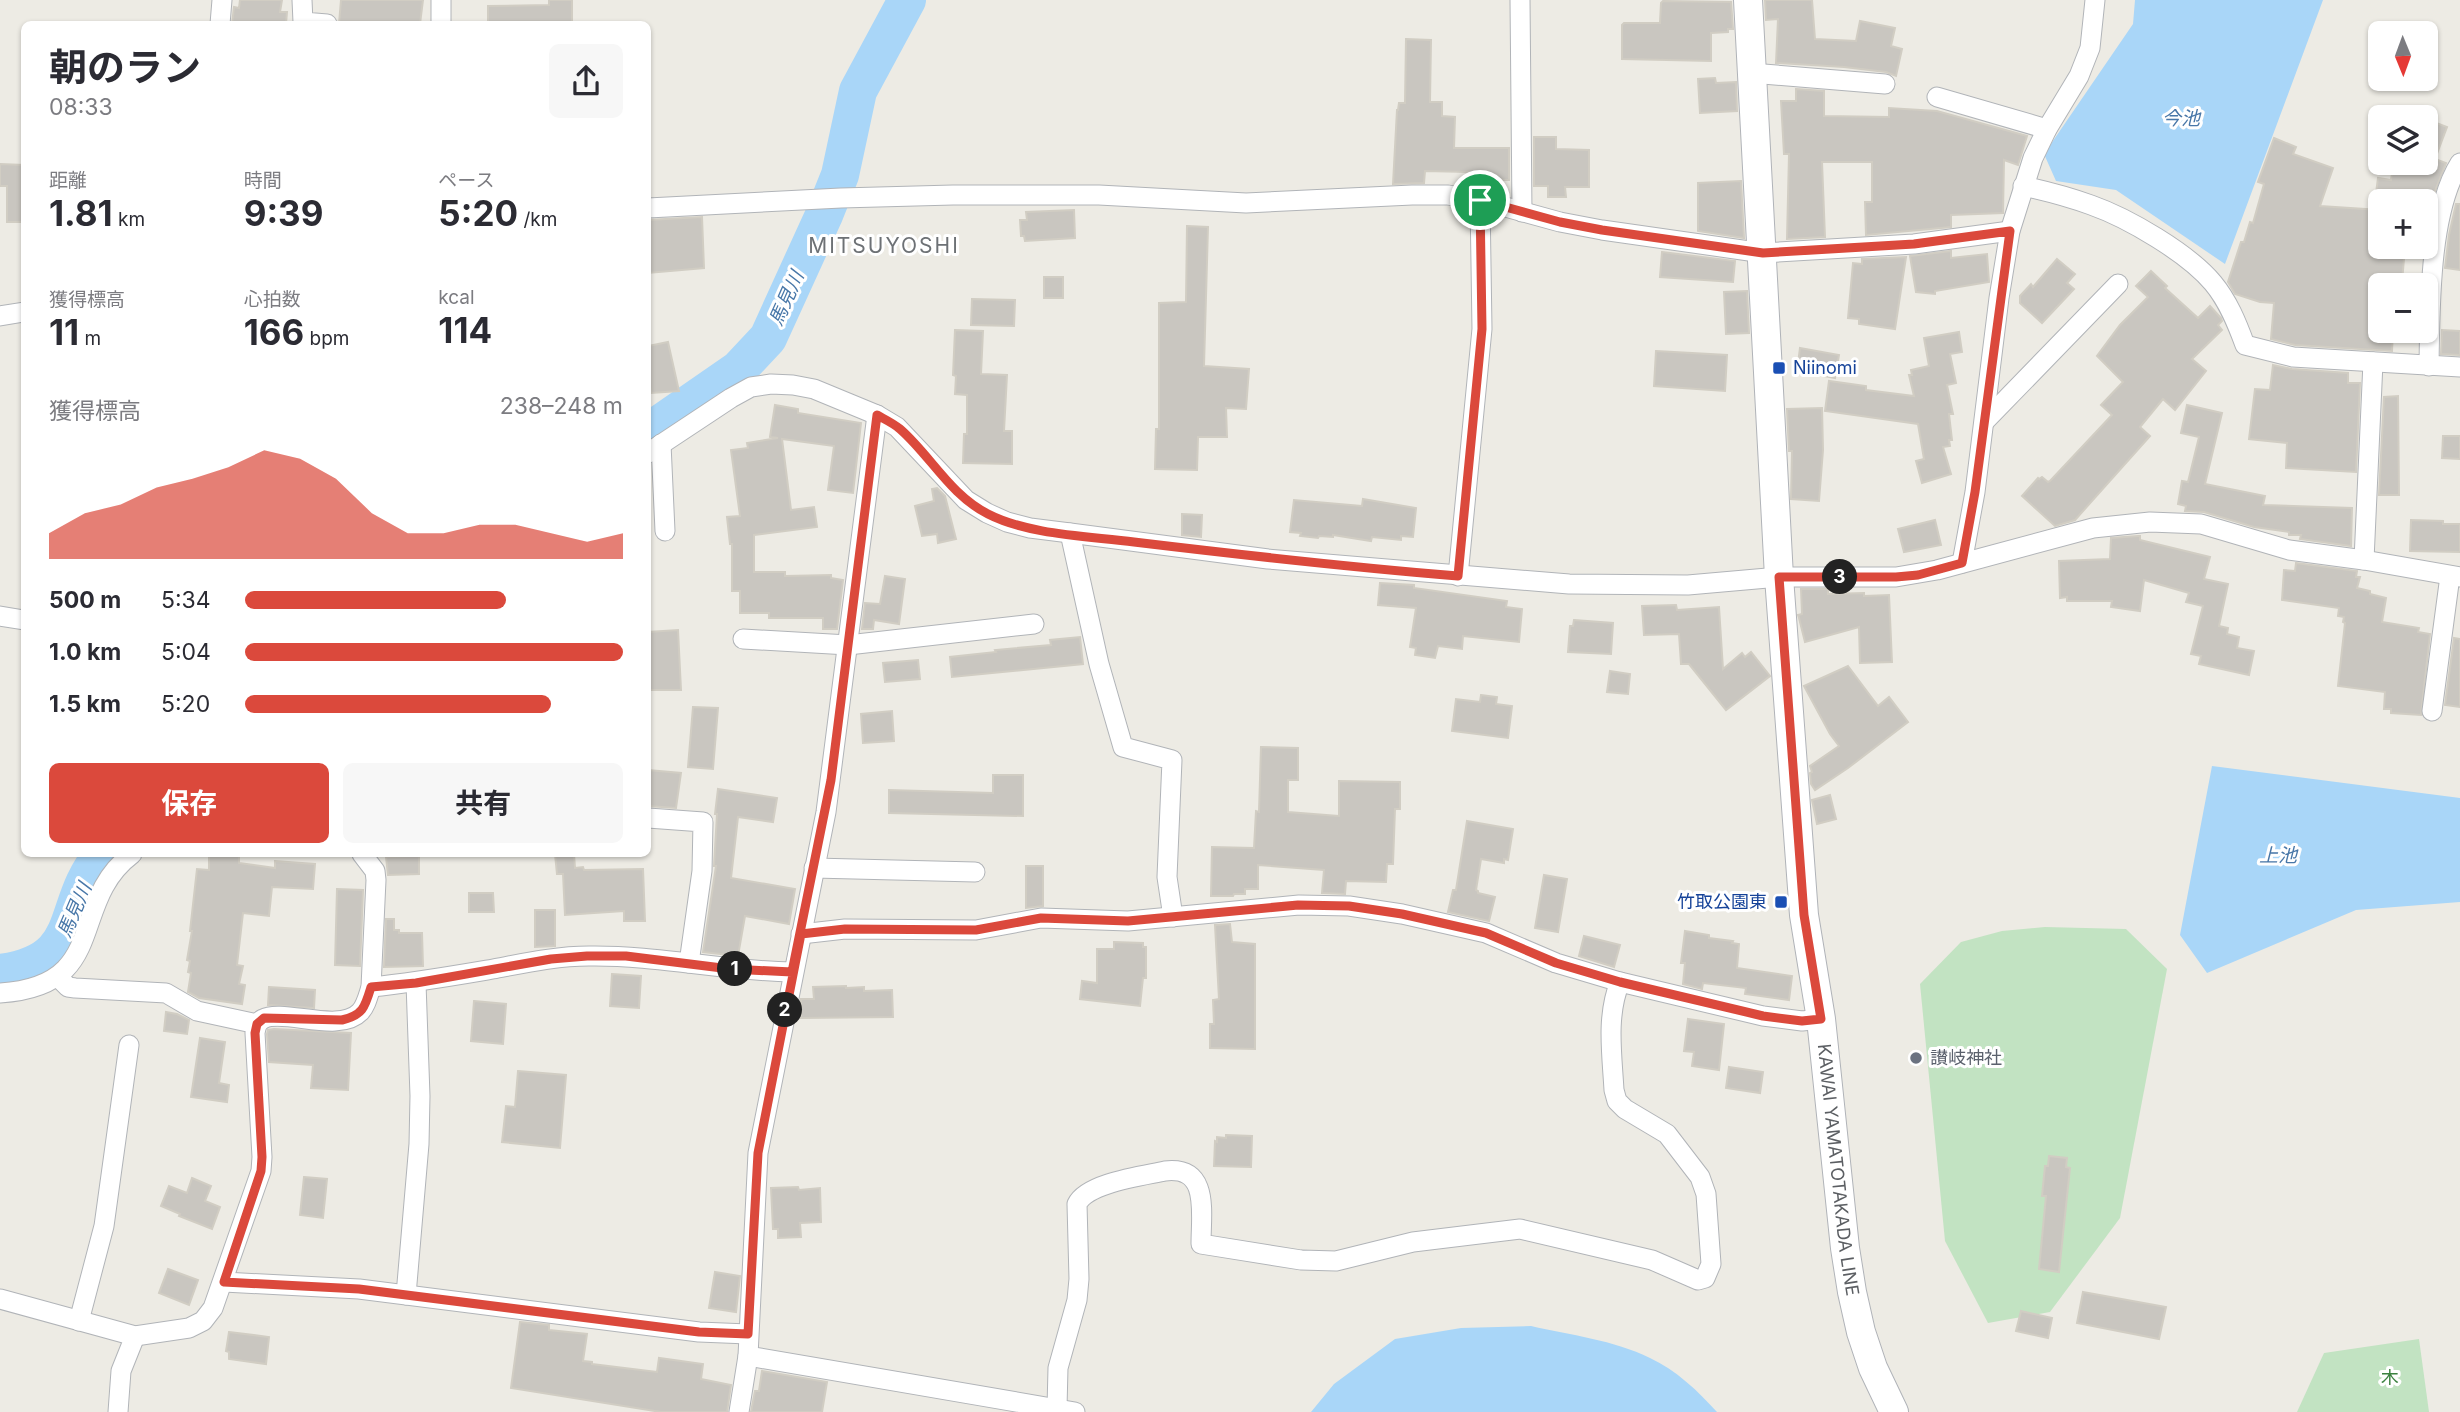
<!DOCTYPE html>
<html lang="ja">
<meta charset="utf-8">
<style>
body{margin:0;font-family:Inter,"Noto Sans JP",sans-serif;background:#f7f7f7;color:#2b2b33;height:100vh;display:flex;flex-direction:column;font-size:26px;white-space:nowrap}
*{box-sizing:border-box;margin:0}
p{font-size:23px;color:#7c7c81}
.icon{flex:none;width:38px;height:38px;fill:none;stroke:currentColor;stroke-width:2;stroke-linecap:round;stroke-linejoin:round}
.map{position:relative;flex:1;overflow:hidden}
.drawer{position:absolute;left:21px;top:21px;width:630px;height:836px;display:flex;flex-direction:column;background:#fff;border-radius:10px;box-shadow:0 2px 5px #0004}
.drawer>*{flex:none}
.needle{width:46px;rotate:179deg}
.buttons{position:absolute;left:2368px;top:21px;display:grid;gap:14px}
.buttons a{display:grid;place-items:center;width:70px;height:70px;border-radius:10px;background:#fff;box-shadow:0 2px 5px #0004;font-size:35px}
.pin{position:absolute;display:grid;place-items:center;width:60px;height:60px;color:#fff;margin:-30px;border:4px solid #fff;border-radius:50%;box-shadow:0 2px 7px #0007}
.km{position:absolute;width:35px;height:35px;margin:-18px;border-radius:50%;background:#222;color:#fff;font-size:19px;line-height:35px;text-align:center}
.round{display:grid;place-items:center;flex:none;width:74px;height:74px;border-radius:10px;background:#f7f7f7}
.overview{display:flex;align-items:center;justify-content:space-between;height:119px;padding:0 28px}
h1{font-size:38px;font-weight:700;line-height:52px}
.figures{display:grid;grid-template-columns:repeat(3,1fr);gap:10px;height:119px;padding:7px 28px}
.figures div{display:grid;align-content:center}
.figures b{font-size:35px;font-weight:700}
.figures small{font-size:19px;font-weight:400}
.figures p{font-size:19px}
.chart{height:196px;padding:14px 28px}
.chart p{display:flex;justify-content:space-between}
.chart svg{width:100%;height:126px;margin-top:7px;fill:#db493c;opacity:.7}
.button{display:flex;gap:14px;margin-top:auto;padding:14px 28px}
.button a{flex:1;height:80px;border-radius:10px;background:#db493c;color:#fff;font-size:28px;font-weight:700;line-height:80px;text-align:center}
.button a+a{background:#f7f7f7;color:#2b2b33}
ul{padding:0 28px;list-style:none;font-size:23px}
li{display:grid;grid-template-columns:112px 84px 1fr;align-items:center;height:52px}
li i{height:18px;border-radius:9px;background:#db493c}
.map>svg:first-child{display:block}
.green{fill:#c2e3c2}
.water{fill:#a9d6f8}
.lines{fill:none;stroke-linecap:round;stroke-linejoin:round}
.river{stroke:#a9d6f8;stroke-width:38}
.building{fill:#c9c6c0;stroke:#d1cdc3;stroke-width:2}
.minor-casing{stroke:#b1b4b8;stroke-width:21}
.secondary-casing{stroke:#b0b3b8;stroke-width:30}
.minor{stroke:#fff;stroke-width:19}
.secondary{stroke:#fff;stroke-width:28}
.route-casing{stroke:#fff;stroke-width:14}
.route{stroke:#db493c;stroke-width:9}
.transit-dot{fill:#1a4fb4;stroke:#fff;stroke-width:2.5}
.worship-dot{fill:#6b7280;stroke:#fff;stroke-width:2.5}
.labels{text-anchor:middle;stroke-width:6;stroke-linejoin:round;paint-order:stroke}
.transit-label{font-size:18px;fill:#164399;stroke:#fff;text-anchor:start}
.worship-label{font-size:18px;fill:#5b616d;stroke:#fff;text-anchor:start}
.street-label{font-size:18px;fill:#5c5f63;stroke:#fff}
.park-label{font-size:18px;fill:#3c8240;stroke:#fff}
.water-label{font-size:19px;font-style:italic;fill:#4877a8;stroke:#fff}
.quarter-label{font-size:21px;letter-spacing:2px;fill:#6d7175;stroke:#fff}
</style>
<div class="map">
<svg width="2460" height="1412" viewBox="0 0 2460 1412">
<rect width="100%" height="100%" fill="#edebe4"/>
<g class="green">
<path d="M2045,927L2126,929L2167,969L2120,1218L2050,1312L1988,1323L1945,1241L1920,984L1961,942L2002,931Z"/>
<path d="M2419,1339L2429,1412H2297L2324,1353Z"/>
</g>
<g class="water">
<path d="M2135,0H2323L2225,264L2116,190L2056,181L2044,154L2133,24Z"/>
<path d="M2212,766L2460,798V902L2356,910L2207,973L2180,935Z"/>
<path d="M1531,1326C1570,1335 1614,1340 1650,1358C1676,1370 1698,1391 1717,1412H1311L1334,1384L1395,1339L1461,1328Z"/>
</g>
<g class="lines">
<g class="river">
<path d="M648,432L739,369L768,338L824,215L840,175L858,91L907,0"/>
<path d="M0,973C88,961 58,905 103,854"/>
</g>
</g>
<g class="building">
<path d="M240,0H282L280,12H287L286,24H232L234,7L239,8Z"/>
<path d="M341,0H423L420,24L363,22V24H339Z"/>
<path d="M549,0H572V24H488V6L549,5Z"/>
<path d="M1765,0H1812L1815,39L1856,41L1860,21L1895,28L1891,46L1902,49L1896,76L1886,72L1844,67L1776,63L1778,19L1766,20Z"/>
<path d="M1663,1L1731,2L1733,29H1728V32L1711,33V61L1622,59V25L1624,23H1660L1661,3Z"/>
<path d="M1406,39L1431,40L1430,102H1442V116L1455,117L1454,148H1509V180H1469V172L1425,171L1424,183L1393,184L1397,110H1398L1399,103H1405Z"/>
<path d="M1715,78L1716,83L1736,82L1737,111L1700,113L1698,79Z"/>
<path d="M1796,89L1824,91V116L1889,117V108L1937,111L2027,136L2018,165L2004,160L2003,213L1951,215V227L1866,235L1865,202H1872V162H1822L1825,237L1787,239L1789,154H1784L1781,101H1796Z"/>
<path d="M2426,119L2447,127L2435,159L2446,163L2431,201H2375L2378,178L2391,180L2392,172L2410,171L2411,167L2426,169Z"/>
<path d="M1534,137H1556V149L1589,150V187H1565L1566,197H1548V186H1534Z"/>
<path d="M2274,138L2296,147L2293,154L2333,168L2320,206L2380,210V247H2405L2402,282H2399V285H2380V331H2393L2392,351L2295,345L2271,339L2274,303L2260,302L2235,294L2228,282L2241,242H2244L2250,222L2253,223L2264,184L2258,182Z"/>
<path d="M0,164L24,165V222H7V186H0Z"/>
<path d="M1741,181L1744,238L1698,231V183Z"/>
<path d="M2456,204H2460V270L2445,268L2449,235Z"/>
<path d="M1074,210L1075,238L1025,241L1024,236H1021L1020,220H1027L1026,212Z"/>
<path d="M702,217L704,268L648,273V220Z"/>
<path d="M1187,226L1208,227L1204,366L1249,369L1246,409L1226,408L1227,437H1198L1197,470L1155,469L1156,429H1159V303L1186,302Z"/>
<path d="M1951,251V258L1987,254L1989,282L1935,291V294L1916,292L1910,256Z"/>
<path d="M1662,252L1735,261L1733,282L1660,277Z"/>
<path d="M1906,257L1895,329L1859,324V319L1848,318L1853,263L1862,264V259Z"/>
<path d="M2057,259L2075,274L2067,283L2074,289L2042,323L2020,303V296L2031,284L2033,287Z"/>
<path d="M2151,271L2167,286L2165,288L2198,318L2210,306L2221,318L2222,321L2218,325L2222,330L2192,359L2206,371L2175,410L2163,399L2140,427L2150,436L2075,520L2055,526L2022,496L2038,478L2039,479L2042,477L2048,482L2050,481L2112,415L2101,405L2123,382L2097,356L2120,325L2148,297L2136,286Z"/>
<rect x="1044" y="277" width="19" height="21"/>
<path d="M1747,291L1749,333L1726,334L1724,292Z"/>
<path d="M972,299L1015,300L1014,326L971,325Z"/>
<path d="M955,330L983,331L981,374L1007,375L1004,431H1012V464L963,463L964,434H967V395L955,394L956,376L953,375Z"/>
<path d="M2442,330L2460,331V355L2441,354Z"/>
<path d="M1959,332L1962,352L1950,354L1956,383L1947,385L1953,414H1949L1952,440H1949L1950,446L1943,447L1951,474L1922,483L1916,461L1924,459L1918,424L1825,411L1829,381L1866,386V390L1914,396L1909,375H1912L1911,370L1929,366L1924,338Z"/>
<path d="M668,342L679,391L651,393L648,374V346Z"/>
<path d="M1800,348L1839,355L1835,378L1797,371Z"/>
<path d="M1656,351L1727,355L1725,391L1654,386Z"/>
<path d="M2273,365L2292,369L2348,373V383H2360L2356,472L2286,468L2287,443L2249,439L2255,389L2270,390Z"/>
<path d="M2398,396L2399,495H2379L2384,397Z"/>
<path d="M775,405L798,409V413L861,423L853,493L828,490L834,446L782,439L791,510L814,507L817,527L754,535V572H785V576L831,575V578L843,580L837,629H823V618H769V613H740V591H732V544H730L727,517L740,516L731,450L748,448L747,443L778,438L770,437Z"/>
<path d="M2187,405L2222,413L2205,484L2265,496L2263,505L2352,508L2351,546L2300,539L2301,535H2289V532L2254,527L2204,512L2185,511L2186,506L2178,504L2182,481L2188,482L2199,437L2181,433Z"/>
<path d="M1822,408L1823,450L1819,501L1791,499L1792,451H1789L1787,409Z"/>
<path d="M2443,436H2460V459L2442,458Z"/>
<path d="M937,488L945,496L956,539L938,543L937,534L922,536L915,506L934,501L932,489Z"/>
<path d="M1363,499L1416,508L1413,537L1401,536V540L1372,537L1371,541L1333,535V537L1319,536L1318,538L1300,536L1301,533L1290,532L1294,500L1362,506Z"/>
<path d="M1182,514L1202,515L1201,537L1182,535Z"/>
<path d="M1935,520L1941,545L1904,552L1898,529Z"/>
<path d="M2411,520L2443,521V524H2460V552L2410,551Z"/>
<path d="M2138,536H2140V540L2210,557L2204,579L2228,584L2219,626L2228,628L2227,634L2239,637L2237,648L2254,651L2249,675L2199,664L2201,656L2191,654L2203,606L2186,602L2189,593L2144,580L2140,611L2111,607L2112,601H2067V597L2060,598L2059,561L2110,559L2111,538Z"/>
<path d="M2296,563L2357,571L2356,577H2360L2357,588L2370,591V594L2386,598L2382,622L2419,628L2418,632L2430,634L2421,715L2391,713V709H2384L2385,692L2338,686L2345,623L2343,622L2344,617L2338,616L2339,608L2282,600L2284,570L2295,571Z"/>
<path d="M885,576L905,579L899,624L874,620L873,629H862L865,603L880,604Z"/>
<path d="M1380,583L1414,585V588L1507,601L1506,607L1522,609L1519,642L1463,636L1462,649L1438,646L1435,658L1415,655L1416,648L1410,647L1416,608L1378,605Z"/>
<path d="M1801,589H1828V594L1864,593V596L1889,595L1892,662L1860,663L1859,627L1805,642L1799,618L1798,615L1802,614Z"/>
<path d="M1676,605L1677,610L1719,607L1723,669L1742,653L1745,657L1751,652L1770,676L1726,710L1689,664H1681L1679,634L1644,635L1642,606Z"/>
<path d="M1574,620L1613,623L1611,654L1568,652L1570,626H1573Z"/>
<path d="M678,630L681,690H648V632Z"/>
<path d="M1080,637L1083,664L952,677L950,657L996,652L995,650L1051,645L1050,640Z"/>
<path d="M2454,638L2460,639V707L2445,705Z"/>
<path d="M918,660L920,679L885,682L883,663Z"/>
<path d="M1848,666L1878,706L1889,697L1908,722L1848,768L1815,790L1811,784L1810,773L1812,772L1810,766L1839,746L1830,734L1804,686Z"/>
<path d="M1610,671L1630,674L1628,694L1607,692Z"/>
<path d="M1481,695L1497,697L1496,704L1512,706L1508,738L1452,731L1456,699L1480,702Z"/>
<path d="M693,707L718,708L713,769L688,767Z"/>
<path d="M892,711L894,741L863,743L861,714Z"/>
<path d="M1261,747L1298,748V780H1288V812L1339,816V781L1400,782V809H1395L1393,864H1387L1386,882L1346,881L1345,894L1322,893L1324,870L1258,865V889H1245V894H1234L1233,896H1211L1212,847L1254,848L1256,811L1259,812Z"/>
<path d="M648,770L681,773L676,808L648,806Z"/>
<path d="M993,775H1023V816L889,813V790L993,793Z"/>
<path d="M718,789L777,798L773,822L738,817L731,878L795,889L789,924L745,916L738,956L703,952L716,866H714L717,814H715Z"/>
<path d="M1830,795L1836,819L1817,824L1812,800Z"/>
<path d="M1467,821L1513,829L1508,860L1504,859V863L1481,859L1476,890L1478,891V893L1495,897L1489,921L1448,912L1453,890H1456Z"/>
<path d="M209,854H239V863L275,868V861L315,864L313,889L272,887L269,916L243,913L237,965L243,966L239,984L245,985L242,1004L199,998L188,992L191,973L188,972L190,961L187,960L192,931H190L197,869L209,870Z"/>
<path d="M555,854H574L575,868L583,867L584,870L643,869L645,921H624V911L565,915L563,874H557Z"/>
<path d="M419,856V874L388,875L386,857Z"/>
<path d="M1026,866H1043V906L1026,908Z"/>
<path d="M1544,875L1567,879L1558,932L1535,928Z"/>
<path d="M337,889L363,890L360,966L335,965Z"/>
<path d="M469,893H493L494,912H469Z"/>
<path d="M535,910H555V946L535,947Z"/>
<path d="M386,919H394V930H399V933H422L423,966L384,967Z"/>
<path d="M1230,924L1232,942L1255,944V1049L1210,1048V1024H1214L1213,1000L1219,999L1215,925Z"/>
<path d="M1685,931L1709,935V938L1733,941L1732,943L1739,944L1737,968L1792,976L1789,1000L1745,994L1746,988L1703,983L1702,989L1683,984L1685,963H1681Z"/>
<path d="M1584,936L1620,945L1614,967L1579,956Z"/>
<path d="M1114,942L1143,943V947H1146V978H1143L1140,1006L1080,999L1082,981L1097,983V949H1114Z"/>
<path d="M612,974L641,976L639,1008L610,1006Z"/>
<path d="M846,986V988L864,987V991L892,990L893,1017L801,1018V999H814L813,987Z"/>
<path d="M269,987L315,990L314,1008L268,1005Z"/>
<path d="M474,1001L506,1004L503,1044L471,1041Z"/>
<path d="M166,1012L177,1014L189,1020L187,1034L164,1031Z"/>
<path d="M1688,1019L1724,1024L1719,1070L1692,1066L1694,1052L1684,1051Z"/>
<path d="M274,1029L351,1033L348,1090L311,1088L313,1065L269,1062L267,1034L268,1030Z"/>
<path d="M200,1038L225,1042L219,1083L229,1085L227,1102L191,1097Z"/>
<path d="M1729,1067L1763,1072L1760,1093L1726,1088Z"/>
<path d="M518,1071L566,1075L560,1148L502,1142L506,1106L515,1107Z"/>
<path d="M1226,1135L1252,1136L1251,1167L1214,1166L1215,1141L1217,1142V1137L1226,1138Z"/>
<path d="M2049,1156L2067,1158L2066,1167L2070,1168L2059,1272L2039,1269L2046,1196H2042L2045,1166H2048Z"/>
<path d="M304,1177L327,1179L323,1218L300,1215Z"/>
<path d="M192,1178L211,1186L205,1201L220,1207L212,1229L179,1216L180,1214L161,1206L169,1186L187,1193Z"/>
<path d="M798,1187L799,1190L820,1188L821,1222L800,1223L801,1237L778,1238V1229H773L771,1188Z"/>
<path d="M168,1269L198,1280L189,1305L159,1293Z"/>
<path d="M715,1272L740,1276L736,1312L709,1308Z"/>
<path d="M2083,1292L2166,1307L2159,1339L2077,1323Z"/>
<path d="M2021,1311L2052,1318L2048,1338L2016,1331Z"/>
<path d="M520,1322L549,1325V1330L587,1334L583,1361L592,1362V1364L657,1372L659,1358L703,1364L701,1379L731,1385L727,1412H661L511,1388Z"/>
<path d="M229,1332L269,1337L266,1364L229,1359V1352L226,1351Z"/>
<path d="M762,1371L827,1382L822,1412H751L755,1391H759Z"/>
</g>
<g class="lines">
<g class="minor-casing">
<g id="minor">
<path d="M302,0L303,22L327,24"/>
<path d="M1520,0L1522,212"/>
<path d="M220,24L222,0"/>
<path d="M441,24V0"/>
<path d="M1751,73L1885,84"/>
<path d="M1937,97L2047,129"/>
<path d="M2023,186C2046,191 2069,197 2091,205C2128,218 2188,253 2213,283C2228,301 2237,323 2245,345L2293,357L2460,367"/>
<path d="M648,208L841,198L953,195H1099L1246,203L1412,195H1448L1480,200L1560,222L1602,230L1763,253L1914,244L2010,231"/>
<path d="M0,316L24,312"/>
<path d="M2429,366C2430,308 2429,212 2460,163"/>
<path d="M1985,421L2118,284"/>
<path d="M661,444L665,531"/>
<path d="M648,453L731,398L751,387L771,384L793,385L814,389L877,415L897,427L966,500L987,513L1007,522L1030,528L1070,533L1268,559L1569,584L1688,585L1779,577H1896L1937,570L2093,528L2150,522L2201,524L2289,550L2364,560L2460,577"/>
<path d="M1070,533L1099,664L1123,747L1172,760L1167,877L1173,917"/>
<path d="M2364,560L2373,362"/>
<path d="M1962,563L1975,492L1999,298L2010,231L2033,158L2047,129L2079,76L2090,48L2095,0"/>
<path d="M1458,576L1482,329L1480,200"/>
<path d="M0,616L24,620"/>
<path d="M743,639L848,645L1034,624"/>
<path d="M2432,711L2450,576"/>
<path d="M648,818L703,822L702,871L689,963"/>
<path d="M814,868L975,872"/>
<path d="M801,934L845,929L976,930L1041,918L1128,921L1299,905L1349,906L1402,914L1486,933L1556,963L1620,982L1763,1016L1802,1021L1821,1019"/>
<path d="M58,977L68,987L75,988L166,993L197,1011L257,1024"/>
<path d="M371,987C412,983 452,976 493,969C525,963 557,956 589,956C657,955 724,971 792,972"/>
<path d="M0,993C111,986 67,903 132,854"/>
<path d="M224,1282L359,1289L699,1332L748,1334"/>
<path d="M406,1295L419,1144L420,1096L416,983"/>
<path d="M0,1299L135,1336L189,1328L203,1321L213,1308L261,1171L262,1157L255,1033C256,1027 257,1022 263,1019C283,1008 339,1034 360,1012C366,1006 368,996 371,987L376,880L375,871L362,854"/>
<path d="M79,1321L104,1226L129,1045"/>
<path d="M748,1356L1075,1412"/>
<path d="M1057,1408L1058,1368L1077,1300L1079,1279L1077,1204C1087,1183 1142,1176 1165,1171C1210,1166 1201,1212 1201,1244L1301,1260L1336,1261L1413,1242L1520,1229L1652,1260L1698,1280L1705,1278L1711,1264L1706,1194L1700,1177L1667,1134L1625,1109L1617,1101L1614,1090C1612,1054 1606,1016 1620,982"/>
<path d="M118,1412L121,1371L135,1336"/>
<path d="M739,1412L748,1356L758,1153L826,812L877,415"/>
</g>
</g>
<g class="secondary-casing">
<g id="secondary">
<path id="s1" d="M1748,0L1779,577L1804,915L1821,1019L1845,1248L1852,1292L1861,1332L1873,1368L1894,1412"/>
</g>
</g>
<use href="#minor" class="minor"/>
<use href="#secondary" class="secondary"/>
</g>
<g class="lines">
<g class="route-casing">
<path id="route" d="M1480,200L1482,329L1458,576C1349,567 1242,555 1134,542C1088,536 1029,535 988,514C950,495 930,455 900,429C893,423 884,419 877,415L831,780L792,972L730,969L626,956H587L551,959L416,983L371,987C365,1007 363,1015 342,1020L264,1018L257,1024L255,1033L262,1157L261,1171L224,1282L359,1289L699,1332L748,1334L758,1153L801,934L845,929L976,930L1041,918L1128,921L1298,905L1349,906L1402,914L1486,933L1556,963L1620,982L1763,1016L1802,1021L1821,1019L1804,915L1779,577H1896L1918,575L1962,563L1975,492L2010,231L1914,244L1763,253L1602,230L1560,222L1480,200"/>
</g>
<use href="#route" class="route"/>
</g>
<g class="transit-dot">
<rect x="1772" y="361" width="14" height="14" rx="3.5"/>
<rect x="1774" y="895" width="14" height="14" rx="3.5"/>
</g>
<circle class="worship-dot" cx="1916" cy="1058" r="7"/>
<g class="labels">
<g class="transit-label">
<text x="1793" y="374">Niinomi</text>
<text x="1767" y="908" text-anchor="end">竹取公園東</text>
</g>
<g class="worship-label">
<text x="1930" y="1064">讃岐神社</text>
</g>
<g class="street-label">
<text dy="6" stroke="none"><textPath href="#s1" startOffset="1174">KAWAI YAMATOTAKADA LINE</textPath></text>
</g>
<g class="park-label">
<text x="2390" y="1384">木</text>
</g>
<g class="water-label">
<text x="2181" y="125">今池</text>
<text transform="translate(786 298) rotate(-66)" y="7">馬見川</text>
<text x="2278" y="862">上池</text>
<text transform="translate(74 910) rotate(-67)" y="7">馬見川</text>
</g>
<g class="quarter-label">
<text x="884" y="253">MITSUYOSHI</text>
</g>
</g>
</svg>
<div class="buttons">
<a><svg class="needle" viewBox="-14 -14 28 28"><path d="M0-13l5 13h-10z" fill="#e53935"/><path d="M0 13l5-13h-10z" fill="#7c7c81"/></svg></a>
<a><svg class="icon" aria-label="layers" viewBox="0 0 24 24"><path d="M12 4l9 5-9 5-9-5zM3 14l9 5 9-5"/></svg></a>
<a>+</a>
<a>−</a>
</div>
<div class="pin" style="left:1480px;top:200px;background:#1e9e55"><svg class="icon" aria-label="arrive" viewBox="0 0 24 24"><path d="M6 21V4h12l-3 4 3 4H6"/></svg></div>
<b class="km" style="left:735px;top:969px">1</b>
<b class="km" style="left:785px;top:1010px">2</b>
<b class="km" style="left:1840px;top:577px">3</b>
<section class="drawer">
<div class="overview"><div><h1>朝のラン</h1><p>08:33</p></div><a class="round"><svg class="icon" aria-label="share" viewBox="0 0 24 24"><path d="M12 15V3M7 8l5-5 5 5M5 13v7h14v-7"/></svg></a></div>
<div class="figures">
<div><p>距離</p><b>1.81<small> km</small></b></div>
<div><p>時間</p><b>9:39</b></div>
<div><p>ペース</p><b>5:20<small> /km</small></b></div>
</div>
<div class="figures">
<div><p>獲得標高</p><b>11<small> m</small></b></div>
<div><p>心拍数</p><b>166<small> bpm</small></b></div>
<div><p>kcal</p><b>114</b></div>
</div>
<div class="chart"><p><span>獲得標高</span>238–248 m</p>
<svg viewBox="0 0 160 44" preserveAspectRatio="none"><path d="M0 44V35L10 28L20 25L30 19L40 16L50 12L60 6L70 9L80 16L90 28L100 35L110 35L120 32L130 32L140 35L150 38L160 35V44z"/></svg>
</div>
<ul>
<li><b>500 m</b>5:34<i style="width:69%"></i></li>
<li><b>1.0 km</b>5:04<i style="width:100%"></i></li>
<li><b>1.5 km</b>5:20<i style="width:81%"></i></li>
</ul>
<div class="button"><a>保存</a><a>共有</a></div>
</section>
</div>
